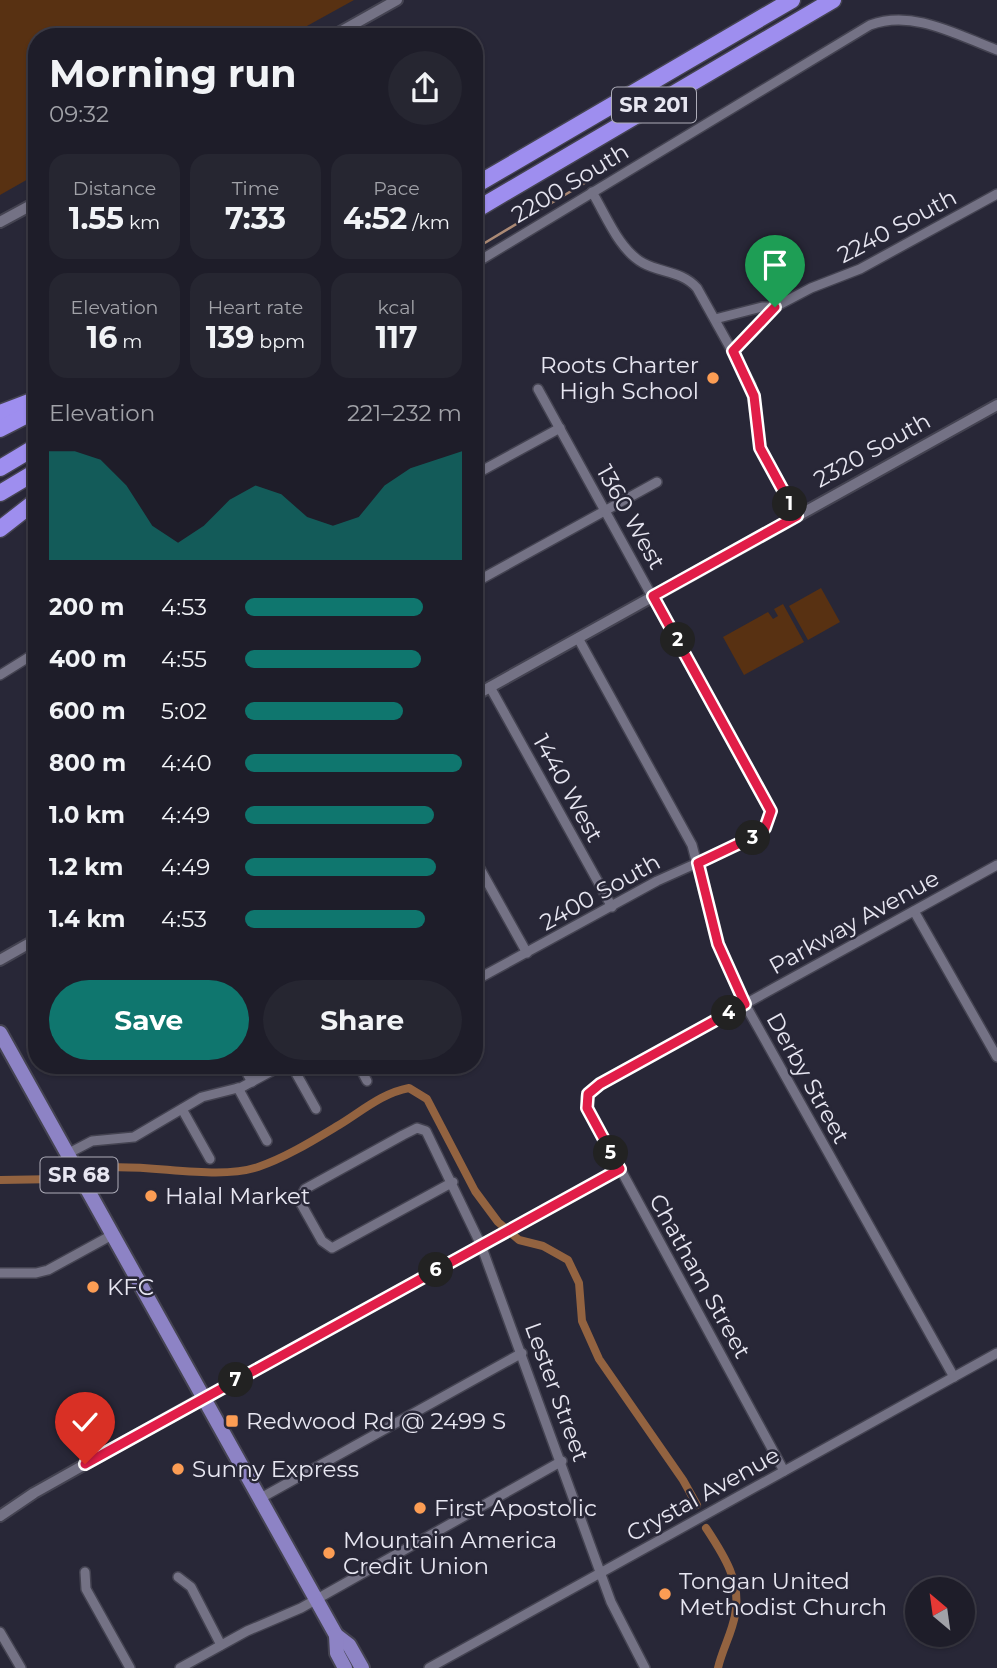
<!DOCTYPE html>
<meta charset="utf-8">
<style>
body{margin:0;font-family:Montserrat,sans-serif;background:#262631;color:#f1f3f6;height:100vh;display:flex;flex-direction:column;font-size:26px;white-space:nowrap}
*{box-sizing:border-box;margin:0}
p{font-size:23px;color:#a1a2a8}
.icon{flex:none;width:38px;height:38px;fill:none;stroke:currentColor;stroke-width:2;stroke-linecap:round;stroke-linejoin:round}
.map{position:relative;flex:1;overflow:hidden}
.side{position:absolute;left:28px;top:28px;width:455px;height:1046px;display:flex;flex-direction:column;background:#1e1d29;border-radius:28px;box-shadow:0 2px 5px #0004,0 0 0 2px #3c3b46}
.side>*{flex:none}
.needle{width:46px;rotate:331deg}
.tools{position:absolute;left:905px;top:1577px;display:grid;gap:14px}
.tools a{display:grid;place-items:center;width:70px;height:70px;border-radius:50%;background:#1e1d29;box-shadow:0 2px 5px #0004,0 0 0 2px #3c3b46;font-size:35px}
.pin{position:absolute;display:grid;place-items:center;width:60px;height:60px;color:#fff;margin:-72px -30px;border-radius:50% 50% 50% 0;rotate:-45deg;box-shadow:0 0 7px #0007}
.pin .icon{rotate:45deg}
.km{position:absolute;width:35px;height:35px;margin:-18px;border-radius:50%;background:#222;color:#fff;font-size:19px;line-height:35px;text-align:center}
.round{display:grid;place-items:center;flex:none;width:74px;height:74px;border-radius:37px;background:#262631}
.headline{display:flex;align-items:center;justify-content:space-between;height:119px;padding:0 21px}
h1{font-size:38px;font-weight:700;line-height:52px}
.stats{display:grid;grid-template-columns:repeat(3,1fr);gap:10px;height:119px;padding:7px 21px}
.stats div{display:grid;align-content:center;border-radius:18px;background:#262631;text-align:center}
.stats b{font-size:30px;font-weight:700}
.stats small{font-size:19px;font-weight:400}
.stats p{font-size:19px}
.chart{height:196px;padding:14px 21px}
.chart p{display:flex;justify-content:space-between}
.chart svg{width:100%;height:126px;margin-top:7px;fill:#0f766e;opacity:.7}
.action{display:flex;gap:14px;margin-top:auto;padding:14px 21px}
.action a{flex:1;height:80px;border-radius:42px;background:#0f766e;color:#fff;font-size:28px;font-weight:700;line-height:80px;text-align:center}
.action a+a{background:#262631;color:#f1f3f6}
ul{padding:0 21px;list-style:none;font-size:23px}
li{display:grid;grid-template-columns:112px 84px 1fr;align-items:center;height:52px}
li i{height:18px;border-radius:9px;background:#0f766e}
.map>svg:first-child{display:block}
.green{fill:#583112}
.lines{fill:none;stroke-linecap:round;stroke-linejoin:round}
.stream{stroke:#ac8a75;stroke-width:2.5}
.canal{stroke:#936340;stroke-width:8}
.minor-casing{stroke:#444351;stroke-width:12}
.tertiary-casing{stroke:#444351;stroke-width:14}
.primary-casing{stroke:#444351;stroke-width:18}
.motorway-casing{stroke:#444351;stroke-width:19}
.minor{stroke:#747285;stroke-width:9}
.tertiary{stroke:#747285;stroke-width:10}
.primary{stroke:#8d83c5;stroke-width:14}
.motorway{stroke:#9e8eef;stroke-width:16}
.route-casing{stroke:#fff;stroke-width:14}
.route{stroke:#e11d48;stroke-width:9}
.poi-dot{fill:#fc9d54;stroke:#282737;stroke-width:2.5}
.labels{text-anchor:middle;stroke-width:5;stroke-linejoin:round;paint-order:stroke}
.shield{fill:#282737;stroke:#aeadb9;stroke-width:2}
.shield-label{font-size:21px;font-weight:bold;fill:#e7e6f1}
.street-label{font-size:23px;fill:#e7e6f1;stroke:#282737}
.poi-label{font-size:23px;fill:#e7e6f1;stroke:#282737;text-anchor:start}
</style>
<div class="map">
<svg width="997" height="1668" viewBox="0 0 997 1668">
<rect width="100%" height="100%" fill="#282737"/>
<g class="green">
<path d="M0,0H354L287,37H37V174L0,195Z"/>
<path d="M821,588L840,622L808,640L789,606Z"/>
<path d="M783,604L804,642L744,675L723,637L768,612L773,619L778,616L774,609Z"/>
</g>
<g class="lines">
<path class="stream" d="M478,247L588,181"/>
<g class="canal">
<path d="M102,1168C148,1163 216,1181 258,1167C285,1158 314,1140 339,1125C362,1111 382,1093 409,1088L427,1099L475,1191L498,1222L519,1240L543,1246L568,1260L579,1283L582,1321L599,1359L683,1480L697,1505"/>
<path d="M0,1180L59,1179"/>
<path d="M706,1528C723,1554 742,1582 735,1615C732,1633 722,1650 718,1668"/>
</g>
<g class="minor-casing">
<g id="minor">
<path d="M592,192C606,215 619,250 643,263C661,273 682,271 697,288L751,385L760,448L797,516"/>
<path d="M474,264L870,25C913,9 957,35 997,50"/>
<path d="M715,319L762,307H775L811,288L860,269L997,194"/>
<path d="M733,351L775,307"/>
<path d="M474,475L560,428"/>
<path d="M474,583L657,482"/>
<path d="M578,638L692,845L718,944L741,997L954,1377"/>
<path d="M0,675L37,652"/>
<path d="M490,687L612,907"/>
<path d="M474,858L527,953"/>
<path d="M914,911L997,1057"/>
<path d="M474,981L657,881L753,838L765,828L770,811L538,389"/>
<path d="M243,1066L252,1082"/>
<path d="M292,1066L316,1109"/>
<path d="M359,1066L367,1081"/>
<path d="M238,1088L267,1141"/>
<path d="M182,1109L210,1159"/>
<path d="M67,1154L92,1141L134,1137L202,1097L242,1087L281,1066"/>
<path d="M453,1182L332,1248L322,1241L299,1200L305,1189L403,1135L417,1128L426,1131L481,1245L611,1602L645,1668"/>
<path d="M0,1273H36L48,1270L112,1235"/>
<path d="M203,1398L620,1169"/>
<path d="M784,1471L590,1113L586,1097L600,1084L997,865"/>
<path d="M259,1499L522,1353"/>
<path d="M85,1572L86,1589L130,1668"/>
<path d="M178,1577L191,1587L221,1645"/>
<path d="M0,1632L21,1668"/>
<path d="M180,1668L247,1631L301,1608L562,1461"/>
<path d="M429,1668L997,1353"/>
</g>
</g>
<g class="tertiary-casing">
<g id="tertiary">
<path d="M331,37L397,0"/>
<path d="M0,222L37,202"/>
<path d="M474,696L997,405"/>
<path d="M0,960L37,939"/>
<path d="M0,1516L34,1493L203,1398"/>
</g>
</g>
<g class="primary-casing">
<g id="primary">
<path d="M0,1033L336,1635L349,1645L362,1668"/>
<path d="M336,1635L337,1653L345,1668"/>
</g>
</g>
<g class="motorway-casing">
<g id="motorway">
<path d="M474,186L792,0"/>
<path d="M474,211L833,0"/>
<path d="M0,413L37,399"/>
<path d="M0,429L37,410"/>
<path d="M0,468L37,446"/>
<path d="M0,493L37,471"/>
<path d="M0,529L37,500"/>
</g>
</g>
<use href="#minor" class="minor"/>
<use href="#tertiary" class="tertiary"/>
<use href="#primary" class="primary"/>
<use href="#motorway" class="motorway"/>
</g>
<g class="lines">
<g class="route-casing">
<path id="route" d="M85,1464L620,1169L587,1108L588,1094L600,1084L745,1004L718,944L698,863L759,834L765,828L771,811L653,596L797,516L760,448L754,396L733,351L775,307"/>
</g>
<use href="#route" class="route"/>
</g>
<g class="poi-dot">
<circle cx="713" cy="378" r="7"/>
<circle cx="151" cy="1196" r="7"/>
<circle cx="93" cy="1287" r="7"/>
<rect x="225" y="1414" width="14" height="14" rx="3.5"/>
<circle cx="178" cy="1469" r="7"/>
<circle cx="420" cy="1508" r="7"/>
<circle cx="329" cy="1553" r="7"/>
<circle cx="665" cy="1594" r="7"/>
</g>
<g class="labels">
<g class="shield">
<rect x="612" y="87.5" width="84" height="35" rx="5"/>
<rect x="40.5" y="1157.5" width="77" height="35" rx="5"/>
</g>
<g class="shield-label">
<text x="654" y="112">SR 201</text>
<text x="79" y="1182">SR 68</text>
</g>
<g class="street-label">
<text transform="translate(570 183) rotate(-31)" y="8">2200 South</text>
<text transform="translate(897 226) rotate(-28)" y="8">2240 South</text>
<text transform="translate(872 450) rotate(-29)" y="8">2320 South</text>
<text transform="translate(631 517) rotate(61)" y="8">1360 West</text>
<text transform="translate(568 788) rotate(61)" y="8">1440 West</text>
<text transform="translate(600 892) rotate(-29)" y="8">2400 South</text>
<text transform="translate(854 922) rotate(-29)" y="8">Parkway Avenue</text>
<text transform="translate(808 1078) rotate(61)" y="8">Derby Street</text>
<text transform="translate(700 1276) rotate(61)" y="8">Chatham Street</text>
<text transform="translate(557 1392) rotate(70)" y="8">Lester Street</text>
<text transform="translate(703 1494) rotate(-29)" y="8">Crystal Avenue</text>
</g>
<g class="poi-label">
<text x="699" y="373" text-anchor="end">Roots Charter<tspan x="699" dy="26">High School</tspan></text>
<text x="165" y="1204">Halal Market</text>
<text x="107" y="1295">KFC</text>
<text x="246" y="1429">Redwood Rd @ 2499 S</text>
<text x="192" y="1477">Sunny Express</text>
<text x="434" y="1516">First Apostolic</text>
<text x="343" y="1548">Mountain America<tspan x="343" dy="26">Credit Union</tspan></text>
<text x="679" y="1589">Tongan United<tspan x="679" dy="26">Methodist Church</tspan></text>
</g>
</g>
</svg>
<div class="tools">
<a><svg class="needle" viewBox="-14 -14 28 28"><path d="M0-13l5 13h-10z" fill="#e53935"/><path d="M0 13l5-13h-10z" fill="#a1a2a8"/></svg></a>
</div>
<div class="pin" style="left:775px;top:307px;background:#1e9e55"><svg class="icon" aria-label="arrive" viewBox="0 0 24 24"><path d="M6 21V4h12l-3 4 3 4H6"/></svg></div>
<div class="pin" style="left:85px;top:1464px;background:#d93025"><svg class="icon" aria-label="check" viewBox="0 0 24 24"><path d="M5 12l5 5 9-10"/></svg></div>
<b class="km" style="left:790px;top:504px">1</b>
<b class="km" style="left:678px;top:640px">2</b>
<b class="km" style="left:753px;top:838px">3</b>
<b class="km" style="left:729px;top:1013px">4</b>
<b class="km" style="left:611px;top:1153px">5</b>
<b class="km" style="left:436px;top:1270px">6</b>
<b class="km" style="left:236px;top:1380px">7</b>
<section class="side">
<div class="headline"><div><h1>Morning run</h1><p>09:32</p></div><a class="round"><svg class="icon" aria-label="share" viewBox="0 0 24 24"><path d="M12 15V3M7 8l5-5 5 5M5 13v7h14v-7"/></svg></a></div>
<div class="stats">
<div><p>Distance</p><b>1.55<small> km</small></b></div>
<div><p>Time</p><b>7:33</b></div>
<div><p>Pace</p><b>4:52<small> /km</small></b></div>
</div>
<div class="stats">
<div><p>Elevation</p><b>16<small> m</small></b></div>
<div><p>Heart rate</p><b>139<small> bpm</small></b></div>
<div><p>kcal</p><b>117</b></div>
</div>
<div class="chart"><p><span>Elevation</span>221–232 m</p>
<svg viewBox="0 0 160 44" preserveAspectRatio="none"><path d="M0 44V6L10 6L20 9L30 18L40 32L50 38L60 32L70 23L80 18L90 21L100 29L110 32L120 29L130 18L140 12L150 9L160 6V44z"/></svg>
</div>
<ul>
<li><b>200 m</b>4:53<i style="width:82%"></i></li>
<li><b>400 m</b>4:55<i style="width:81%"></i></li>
<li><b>600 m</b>5:02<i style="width:73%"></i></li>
<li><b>800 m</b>4:40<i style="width:100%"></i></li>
<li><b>1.0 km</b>4:49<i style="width:87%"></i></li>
<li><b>1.2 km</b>4:49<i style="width:88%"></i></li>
<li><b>1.4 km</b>4:53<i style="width:83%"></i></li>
</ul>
<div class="action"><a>Save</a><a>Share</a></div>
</section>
</div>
